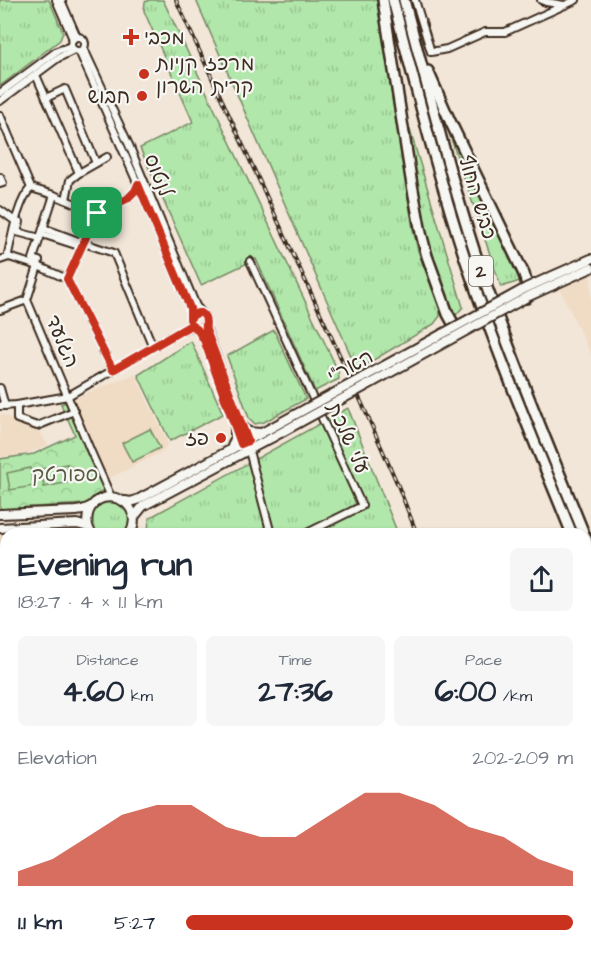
<!DOCTYPE html>
<meta charset="utf-8">
<style>
body{margin:0;font-family:"Architects Daughter","Playpen Sans Hebrew",sans-serif;background:#f6f6f7;color:#1f2937;height:100vh;display:flex;flex-direction:column;font-size:22px;white-space:nowrap}
*{box-sizing:border-box;margin:0}
p{font-size:20px;color:#747a83}
.icon{flex:none;width:33px;height:33px;fill:none;stroke:currentColor;stroke-width:2;stroke-linecap:round;stroke-linejoin:round}
.map{position:relative;flex:1;overflow:hidden}
.drawer{position:absolute;left:0px;top:528px;width:591px;height:429px;display:flex;flex-direction:column;background:#fff;border-radius:18px 18px 0 0;box-shadow:0 2px 4px #0004}
.drawer>*{flex:none}
.pin{position:absolute;display:grid;place-items:center;width:51px;height:51px;color:#fff;margin:-26px;border-radius:12px;box-shadow:0 3px 9px #0006}
.round{display:grid;place-items:center;flex:none;width:63px;height:63px;border-radius:9px;background:#f6f6f7}
.headline{display:flex;align-items:center;justify-content:space-between;height:102px;padding:0 18px}
h1{font-size:33px;font-weight:700;line-height:45px}
.stats{display:grid;grid-template-columns:repeat(3,1fr);gap:9px;height:102px;padding:6px 18px}
.stats div{display:grid;align-content:center;border-radius:9px;background:#f6f6f7;text-align:center}
.stats b{font-size:30px;font-weight:700}
.stats small{font-size:16px;font-weight:400}
.stats p{font-size:16px}
.chart{height:168px;padding:12px 18px}
.chart p{display:flex;justify-content:space-between}
.chart svg{width:100%;height:108px;margin-top:6px;fill:#c8321e;opacity:.7}
ul{padding:0 18px;list-style:none;font-size:20px}
li{display:grid;grid-template-columns:96px 72px 1fr;align-items:center;height:45px}
li i{height:15px;border-radius:8px;background:#c8321e}
.map>svg:first-child{display:block}
.built{fill:#f0dbc5}
.grass{fill:url(#grass-tufts);stroke:#768864;stroke-width:1.5}
.forest{fill:url(#forest-crowns);stroke:#768864;stroke-width:1.5}
.garden{fill:#b1e7aa;stroke:#768864;stroke-width:1.5}
.lines{fill:none;stroke-linecap:round;stroke-linejoin:round}
.minor-casing{stroke:#3b2a1e;stroke-width:10}
.major-casing{stroke:#3b2a1e;stroke-width:12}
.highway-casing{stroke:#3b2a1e;stroke-width:14}
.minor{stroke:#f6f6f2;stroke-width:6}
.major{stroke:#f6f6f2;stroke-width:8}
.highway{stroke:#f6f6f2;stroke-width:9}
.rail-casing{stroke:#3b2a1e;stroke-width:4}
.rail{stroke:#f6f6f2;stroke-width:1.5;stroke-dasharray:4.5;stroke-linecap:butt}
.major-bridge-casing{stroke:#3b2a1e;stroke-width:12;stroke-linecap:butt}
.major-bridge{stroke:#f6f6f2;stroke-width:8}
.route-casing{stroke:#fff;stroke-width:12}
.route{stroke:#c8321e;stroke-width:8}
.poi-dot{fill:#c8321e;stroke:#f6f6f2;stroke-width:2}
.labels{text-anchor:middle;stroke-width:4.5;stroke-linejoin:round;paint-order:stroke}
.shield{fill:#f6f6f2;stroke:#73675e;stroke-width:1.5}
.shield-label{font-size:18px;font-weight:bold;fill:#3b2a1e}
.poi-label{font-size:20px;fill:#3b2a1e;stroke:#f6f6f2;text-anchor:start}
.street-label{font-size:20px;fill:#3b2a1e;stroke:#f6f6f2}
.park-label{font-size:20px;fill:#585941;stroke:#f6f6f2}
</style>
<div class="map">
<svg width="591" height="957" viewBox="0 0 591 957">
<defs>
<pattern id="grass-tufts" width="24" height="20" patternUnits="userSpaceOnUse" patternTransform="scale(1.5)"><rect width="24" height="20" fill="#b1e7aa"/><path d="M3 7l-1-3M5 7V3M7 7l1-3M15 17l-1-3M17 17v-4M19 17l1-3" fill="none" stroke="#99c692"/></pattern>
<pattern id="forest-crowns" width="20" height="18" patternUnits="userSpaceOnUse" patternTransform="scale(1.5)"><rect width="20" height="18" fill="#b1e7aa"/><path d="M2 6a3 3 0 1 1 6 0M12 15a3 3 0 1 1 6 0" fill="none" stroke="#99c692"/></pattern>
</defs>
<rect width="100%" height="100%" fill="#f2e6d8"/>
<filter id="ink" filterUnits="userSpaceOnUse"><feTurbulence type="fractalNoise" baseFrequency=".0167" numOctaves="2"/><feDisplacementMap in="SourceGraphic" scale="12" xChannelSelector="R" yChannelSelector="G"/><feConvolveMatrix kernelMatrix="1 2 1 2 8 2 1 2 1" color-interpolation-filters="sRGB"/></filter>
<g filter="url(#ink)">
<g class="built">
<path d="M591,275V355L560,289Z"/>
<path d="M135,374L168,444L162,452L106,480L80,421L72,399Z"/>
<path d="M0,414L36,428L48,445L26,454L0,457Z"/>
<path d="M78,527L85,534H6V951H470L472,957H0V531Z"/>
</g>
<g class="grass">
<path d="M0,0H49L63,32L60,40L0,86Z"/>
<path d="M149,0H163L338,371L339,379L315,391L256,259L201,285L140,148L193,122L144,11L145,2Z"/>
<path d="M196,0H377L413,229L418,251L440,308V316L434,324L357,370Z"/>
<path d="M439,103L517,275L520,281L501,287Z"/>
<path d="M404,110L463,307L455,316L434,259L427,236Z"/>
<path d="M274,330L306,399L264,422L255,424L249,418L227,356Z"/>
<path d="M191,341L223,414L170,441L138,375Z"/>
<path d="M348,408L398,534H148L149,518Z"/>
<path d="M118,500L131,513V526L126,534H95L91,528V513L101,501Z"/>
</g>
<path class="forest" d="M69,401L104,489L85,504L0,509V459L34,454L75,435L61,404Z"/>
<g class="garden">
<path d="M150,429L160,448L132,462L122,443Z"/>
<path d="M67,464L70,482L44,487L41,469Z"/>
<path d="M30,468L34,486L10,490L7,473Z"/>
</g>
<g class="lines">
<g class="minor-casing">
<g id="minor">
<path d="M56,0L73,39"/>
<path d="M61,0L77,37"/>
<path d="M415,0L431,52L447,49L485,32H505L576,0"/>
<path d="M541,0L546,2L564,5"/>
<circle cx="78" cy="44" r="7"/>
<path d="M84,49L129,145L196,306L203,314"/>
<path d="M79,51L143,196L190,308V319"/>
<path d="M36,75L79,173"/>
<path d="M0,93L57,51L71,46"/>
<path d="M46,98L65,89L96,163"/>
<path d="M0,101L58,58L74,50"/>
<path d="M0,115L31,188"/>
<path d="M0,177L3,183L0,184"/>
<path d="M54,195L33,259L39,261L38,266L27,300L91,452L111,497"/>
<path d="M66,200L70,180L79,173L107,157"/>
<path d="M0,210L15,221L20,222L17,232L40,238"/>
<path d="M97,213L54,195L31,188C18,200 12,236 8,254L9,257L38,266L67,279L97,213L127,199L135,191L138,184"/>
<path d="M43,228L84,243L114,253L153,347"/>
<path d="M42,234L82,247"/>
<path d="M0,260L9,257"/>
<path d="M250,261L362,506L305,534"/>
<path d="M67,279L113,370"/>
<path d="M0,310L27,300"/>
<circle cx="198" cy="321" r="8"/>
<path d="M205,325L243,429"/>
<path d="M197,329L204,340L243,446"/>
<path d="M0,388L5,406"/>
<path d="M17,405V419L37,426L74,411"/>
<path d="M0,406L17,405L68,396L191,325"/>
<path d="M248,447L271,534"/>
<path d="M0,602L6,609"/>
<path d="M0,618L6,612"/>
<path d="M0,632L6,627"/>
<path d="M0,710H6"/>
<path d="M0,815L6,812"/>
<path d="M0,879L6,877"/>
<path d="M585,879L591,877"/>
<path d="M0,940L6,937"/>
<path d="M218,951L220,957"/>
<path d="M224,951L227,957"/>
<path d="M384,951L387,957"/>
<path d="M122,957L138,951"/>
<path d="M283,957L299,951"/>
</g>
</g>
<g class="major-casing">
<g id="major">
<path d="M548,278L591,259"/>
<path d="M551,286L591,268"/>
<path d="M242,426L248,432L261,433"/>
<path d="M231,449L235,439V428"/>
<path d="M125,501L131,502L139,499L269,429"/>
<path d="M0,514L76,511L83,510L92,506"/>
<path d="M134,517L143,506L273,437"/>
<path d="M0,528L77,524L88,527"/>
<path d="M92,534C87,527 86,519 89,511C102,482 147,503 130,534"/>
</g>
</g>
<g class="highway-casing">
<g id="highway">
<path d="M383,0L411,179L421,233L427,256L448,314L458,332"/>
<path d="M393,0C417,92 440,185 471,276C501,363 537,448 572,534"/>
<path d="M404,0C429,91 451,182 481,271C512,360 549,447 584,534"/>
<path d="M428,71L450,121L524,274L528,289L526,298"/>
<path d="M585,536L591,550"/>
<path d="M585,568L591,583"/>
</g>
</g>
<use href="#minor" class="minor"/>
<use href="#major" class="major"/>
<use href="#highway" class="highway"/>
<g class="rail-casing">
<g id="rail">
<path d="M176,0L364,408L397,483L417,534"/>
<path d="M544,951L546,957"/>
</g>
</g>
<use href="#rail" class="rail"/>
<g class="major-bridge-casing">
<g id="major-bridge">
<path d="M269,429L526,288L548,278"/>
<path d="M273,437L529,296L551,286"/>
</g>
</g>
<use href="#major-bridge" class="major-bridge"/>
</g>
</g>
<g class="lines" filter="url(#ink)">
<g class="route-casing">
<path id="route" d="M138,184L190,308V319C193,314 201,309 205,317C207,321 205,326 206,330L248,441L241,444L204,340L197,329L191,325L113,370L67,279L97,213L127,199L135,191Z"/>
</g>
<use href="#route" class="route"/>
</g>
<g class="poi-dot">
<path d="M128 28h6v6h6v6h-6v6h-6v-6h-6v-6h6z"/>
<circle cx="144" cy="74" r="6"/>
<circle cx="142" cy="96" r="6"/>
<circle cx="221" cy="438" r="6"/>
</g>
<g class="labels">
<rect class="shield" x="469" y="256" width="24" height="30" rx="4.5"/>
<g class="shield-label">
<text x="481" y="277">2</text>
</g>
<g class="poi-label">
<text x="144" y="44">מכבי</text>
<text x="156" y="70">מרכז קניות<tspan x="156" dy="23">קרית השרון</tspan></text>
<text x="130" y="103" text-anchor="end">חבוש</text>
<text x="209" y="445" text-anchor="end">פז</text>
</g>
<g class="street-label">
<text transform="translate(159 175) rotate(68)" y="7">לנטוס</text>
<text transform="translate(478 197) rotate(73)" y="7">כביש החוף</text>
<text transform="translate(63 341) rotate(67)" y="7">הגלעד</text>
<text transform="translate(350 366) rotate(-29)" y="7">האר"י</text>
<text transform="translate(349 438) rotate(66)" y="7">עלי שלכת</text>
</g>
<g class="park-label">
<text x="65" y="481">ספורטק</text>
</g>
</g>
</svg>
<div class="pin" style="left:97px;top:213px;background:#1e9e55"><svg class="icon" aria-label="arrive" viewBox="0 0 24 24"><path d="M6 21V4h12l-3 4 3 4H6"/></svg></div>
<section class="drawer">
<div class="headline"><div><h1>Evening run</h1><p>18:27 · 4 × 1.1 km</p></div><a class="round"><svg class="icon" aria-label="share" viewBox="0 0 24 24"><path d="M12 15V3M7 8l5-5 5 5M5 13v7h14v-7"/></svg></a></div>
<div class="stats">
<div><p>Distance</p><b>4.60<small> km</small></b></div>
<div><p>Time</p><b>27:36</b></div>
<div><p>Pace</p><b>6:00<small> /km</small></b></div>
</div>
<div class="chart"><p><span>Elevation</span>202–209 m</p>
<svg viewBox="0 0 160 44" preserveAspectRatio="none"><path d="M0 44V38L10 33L20 24L30 15L40 11L50 11L60 20L70 24L80 24L90 15L100 6L110 6L120 11L130 20L140 24L150 33L160 38V44z"/></svg>
</div>
<ul>
<li><b>1.1 km</b>5:27<i style="width:100%"></i></li>
</ul>
</section>
</div>
